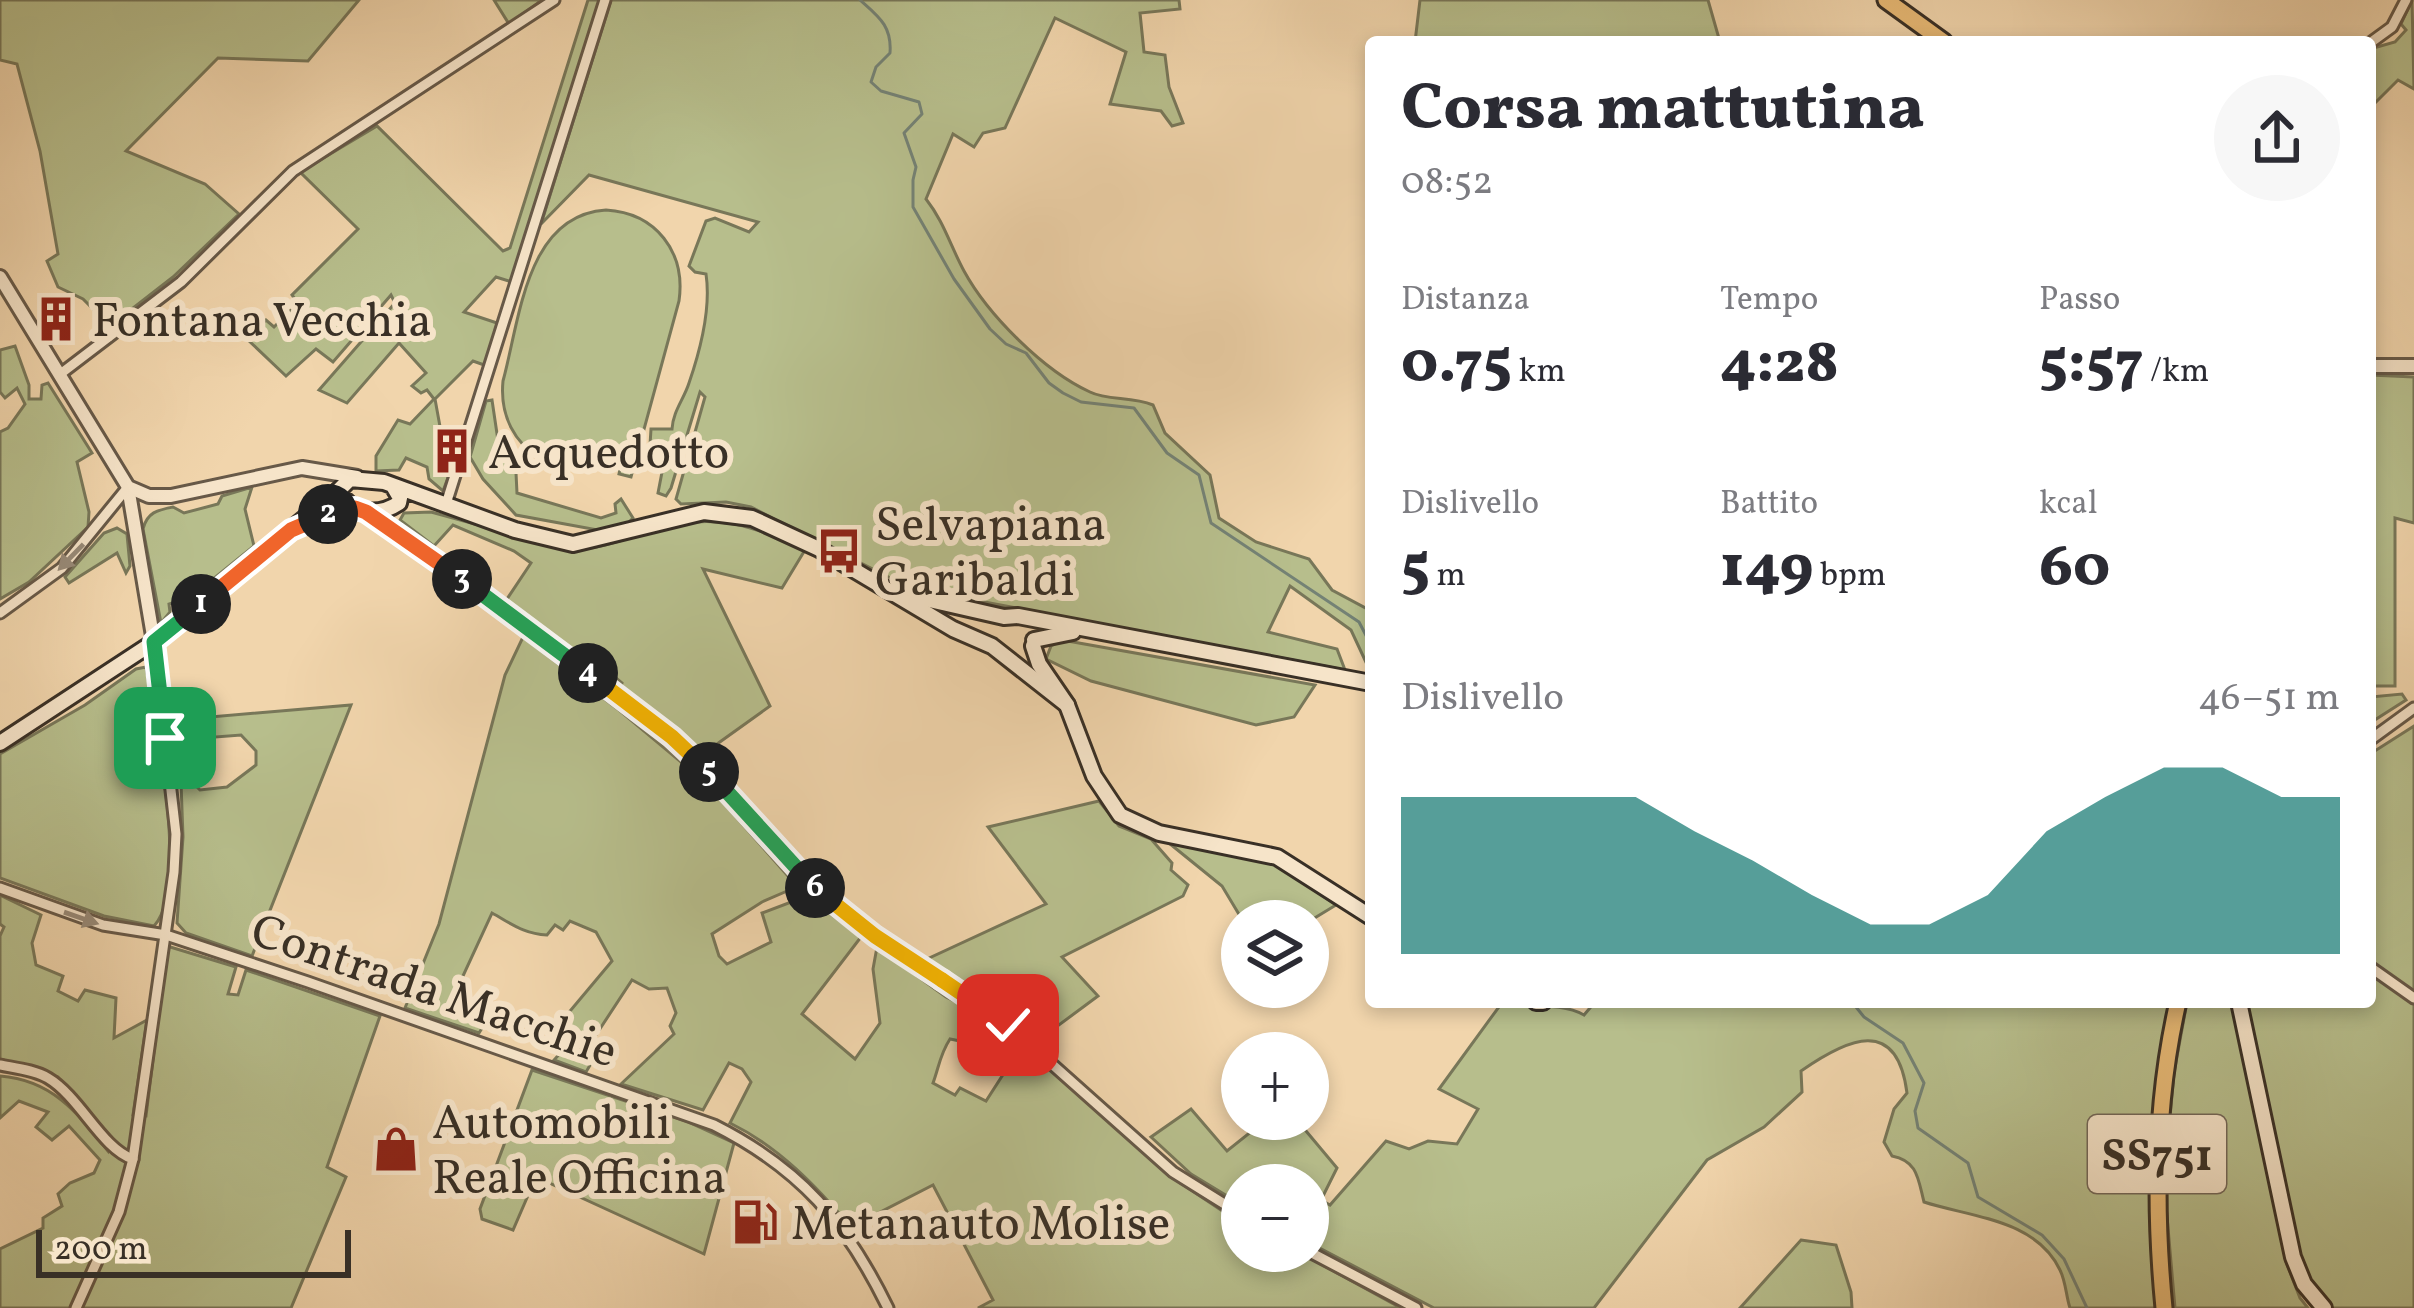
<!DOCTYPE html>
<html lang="it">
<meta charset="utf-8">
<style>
body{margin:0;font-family:Vollkorn,serif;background:#f7f7f7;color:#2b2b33;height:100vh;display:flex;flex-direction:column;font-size:45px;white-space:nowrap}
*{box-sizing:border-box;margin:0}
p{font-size:39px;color:#7c7c81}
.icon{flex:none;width:66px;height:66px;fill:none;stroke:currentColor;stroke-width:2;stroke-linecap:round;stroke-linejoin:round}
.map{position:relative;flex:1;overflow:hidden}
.sheet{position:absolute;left:1365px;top:36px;width:1011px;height:972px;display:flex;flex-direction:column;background:#fff;border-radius:12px;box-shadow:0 6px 18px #0003}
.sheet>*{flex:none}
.controls{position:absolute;left:1221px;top:900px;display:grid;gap:24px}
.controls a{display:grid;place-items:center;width:108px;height:108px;border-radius:50%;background:#fff;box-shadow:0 6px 18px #0003;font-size:60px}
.scale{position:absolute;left:36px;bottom:30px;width:315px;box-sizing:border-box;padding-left:12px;border:6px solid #393026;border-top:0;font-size:33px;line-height:42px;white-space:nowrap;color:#393026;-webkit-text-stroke:9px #f6e4c9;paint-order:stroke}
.pin{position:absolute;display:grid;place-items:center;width:102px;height:102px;color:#fff;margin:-51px;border-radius:24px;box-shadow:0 6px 18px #0006}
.km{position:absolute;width:60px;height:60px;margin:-30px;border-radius:50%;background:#222;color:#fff;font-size:33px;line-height:60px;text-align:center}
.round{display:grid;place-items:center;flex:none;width:126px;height:126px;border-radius:63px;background:#f7f7f7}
.headline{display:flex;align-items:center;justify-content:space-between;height:204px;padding:0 36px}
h1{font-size:66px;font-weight:800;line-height:90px}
.figures{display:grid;grid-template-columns:repeat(3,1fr);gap:18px;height:204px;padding:12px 36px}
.figures div{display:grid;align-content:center}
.figures b{font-size:60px;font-weight:800}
.figures small{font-size:33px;font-weight:400}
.figures p{font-size:33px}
.chart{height:336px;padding:24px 36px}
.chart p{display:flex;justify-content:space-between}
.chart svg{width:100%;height:216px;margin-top:12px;fill:#0f766e;opacity:.7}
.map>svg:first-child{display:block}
.green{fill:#b7be8c;stroke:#787759;stroke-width:3}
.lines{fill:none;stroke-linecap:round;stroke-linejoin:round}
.stream{stroke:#748275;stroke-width:3}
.minor-casing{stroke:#675948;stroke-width:15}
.tertiary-casing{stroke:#675948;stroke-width:18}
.secondary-casing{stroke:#393026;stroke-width:20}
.primary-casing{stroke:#393026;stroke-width:21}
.minor{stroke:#f6e4c9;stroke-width:9}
.tertiary{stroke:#f6e4c9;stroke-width:12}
.secondary{stroke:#f6e4c9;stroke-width:14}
.primary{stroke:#e8ba76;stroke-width:15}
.oneway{fill:#988a78}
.split-1-casing{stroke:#fff;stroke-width:24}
.split-2-casing{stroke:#fff;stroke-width:24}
.split-3-casing{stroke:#fff;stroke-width:24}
.split-4-casing{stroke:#fff;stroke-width:24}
.split-5-casing{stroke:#fff;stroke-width:24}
.split-6-casing{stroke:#fff;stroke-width:24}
.split-7-casing{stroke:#fff;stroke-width:24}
.split-8-casing{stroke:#fff;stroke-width:24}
.split-1{stroke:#22a559;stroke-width:15}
.split-2{stroke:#f0652b;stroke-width:15}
.split-3{stroke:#f0652b;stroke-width:15}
.split-4{stroke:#22a559;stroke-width:15}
.split-5{stroke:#f5b400;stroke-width:15}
.split-6{stroke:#22a559;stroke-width:15}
.split-7{stroke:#f5b400;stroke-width:15}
.split-8{stroke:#f5b400;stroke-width:15}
.labels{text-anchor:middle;stroke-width:12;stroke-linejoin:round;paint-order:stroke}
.shield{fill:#f6e4c9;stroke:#726657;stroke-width:3}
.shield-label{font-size:45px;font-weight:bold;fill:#393026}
.poi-label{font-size:48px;fill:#393026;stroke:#f6e4c9;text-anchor:start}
.street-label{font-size:48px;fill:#393026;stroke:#f6e4c9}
</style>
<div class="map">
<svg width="2414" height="1308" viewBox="0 0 2414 1308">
<rect width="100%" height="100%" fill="#f1d5ac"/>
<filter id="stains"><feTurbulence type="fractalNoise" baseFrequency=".00167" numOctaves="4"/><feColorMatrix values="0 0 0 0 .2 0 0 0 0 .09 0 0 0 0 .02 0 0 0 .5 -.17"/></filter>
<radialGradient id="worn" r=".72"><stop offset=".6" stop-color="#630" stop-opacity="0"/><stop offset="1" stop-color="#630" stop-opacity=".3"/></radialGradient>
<g class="green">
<path d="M0,0H359L308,61L218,58L126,151L205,184L239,214L173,277L110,326L83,299L58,287L47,261L58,254L40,151L17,64L0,60Z"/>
<path d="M494,0H542L509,24Z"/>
<path d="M588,0H601L512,282L496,277L464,312L500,324L487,366L473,361L435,399L441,432L449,435L441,464L452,467L443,491L429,479L427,467L406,458L399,470L376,471V456L398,420L410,424L434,399L427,390L421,393L412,386L426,373L399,343L347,403L319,390L395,303L391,295L333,362L316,349L286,376L247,339L266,320L274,327L298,303L292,295L358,229L300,172L377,126L503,251L510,248Z"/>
<path d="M611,0H1179L1180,9L1140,13L1144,52L1165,55L1169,87L1183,123L1172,126L1161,111L1110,104L1126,52L1055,18L1005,128L983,133L974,147L953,134L926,199C944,222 950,245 964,271C988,315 1044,371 1090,392C1108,401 1131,396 1153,405L1165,433L1210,475L1219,518L1256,542L1309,559L1332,590L1371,611V673L1351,630L1290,586L1268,632L1337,649L1345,670L910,588L751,507L726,502L681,504L676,499L705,397L700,392L671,488L666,496L658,493L663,467L649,461L651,429H672C673,411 684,399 689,383C700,351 711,307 706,274L695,272L689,266L706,221L715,218L749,232L758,222L589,175L541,224Z"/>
<path d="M1420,0H1708L1720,42H1415Z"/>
<path d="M2412,0L2414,89L2398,80L2370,108V49L2395,42L2406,30L2401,24Z"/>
<path d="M606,210C656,213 686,252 679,301L631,477L619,474L624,452C567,490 496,452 503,381C520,319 526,215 606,210Z"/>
<path d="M15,346L29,385V399H41L42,385L48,383L92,453L77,462L89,512L88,527L29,582L0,599V432L8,428L25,404L17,388L5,398L0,392V350Z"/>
<path d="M2370,375L2414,377V523L2395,518V686H2370Z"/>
<path d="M492,400L500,454L516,473L517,493L601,518L616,513L615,504L621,499L633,518L627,524L603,531L516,515L483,479L470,457L486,401Z"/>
<path d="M252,487L245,509L254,546L191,597L169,604L170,612L161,623L143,529C147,512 158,510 173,507L184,513L218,504L222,496Z"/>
<path d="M431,512L570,550C603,549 630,537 661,528C719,512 754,527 805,550L782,588L703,569L770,706L703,754L621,686L622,683L591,657L584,663L505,602L531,563L514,551L453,525L434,546L400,520L404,513Z"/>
<path d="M117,528L127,534L130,566L126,573L117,553L69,583L65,577L104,533Z"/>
<path d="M523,637L619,710L706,783L795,884L794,888L762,902L712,934L719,956L727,964L771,942L762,913L807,896L861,937L802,1014L855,1059L880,1023L873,969L877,947L946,997L975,1011L965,1042L950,1039C940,1054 939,1067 933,1083L955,1095L960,1088L986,1101L1022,1045L1179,1182L1242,1224V1251H1297L1401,1308H978L993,1300L933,1185L851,1227C816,1186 779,1147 730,1123L751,1082L742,1069L729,1063L703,1110L621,1084L674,1034L670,1026L676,1013L667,988L649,989L632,980L590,1044L592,1062L586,1072L554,1060L574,1038L555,1029L612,961L596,932L570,921L563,930L555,925L547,935C524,934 512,924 492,913L456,991L494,1009L479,1033L405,1008L439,924L505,675Z"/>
<path d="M1062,640L1315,685L1294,717L1256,725L1091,681L1046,659L1051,646Z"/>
<path d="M146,667C155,720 190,888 154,926L104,916L0,878V754L85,705L136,669Z"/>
<path d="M2402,694L2406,700L2370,723V697Z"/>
<path d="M351,705L252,956L186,933L177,923L183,837L181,783L194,784L200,790L227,787L256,765V751L241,735L177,740L175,720Z"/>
<path d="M2414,726V1308H2331L2316,1294L2299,1257L2246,1002H2370V754Z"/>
<path d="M1099,801L1119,826L1151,839L1172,863L1171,870L1188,885L1183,896L1062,957L1098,996L1040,1039L1020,1024L1019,1018L1029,1006L1041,1004L1032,993L1007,1017L925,960L1046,904L988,827Z"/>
<path d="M1164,839L1278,865L1336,905L1308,922L1243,921L1222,886Z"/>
<path d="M0,895L41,915L32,943L36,965L63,976L58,991L78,1001L85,990L116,998L114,1038L147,1020L133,1115L146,1116L167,946L236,967L228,994L238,995L246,970L380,1016L327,1167L346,1177L291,1308H0V1249L43,1228V1218L62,1206L58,1194L70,1183L94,1173L100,1160L69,1126L52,1140L36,1127L48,1112L19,1101L0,1118V1076C52,1080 77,1112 108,1151L111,1140L58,1077L0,1059V936L4,927L0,924Z"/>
<path d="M1595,1002H2170C2148,1103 2146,1205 2156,1308H2070C2066,1296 2066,1282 2060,1270C2036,1219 1970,1217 1924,1202C1918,1179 1918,1161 1892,1156L1884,1142L1894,1109L1907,1093C1897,1015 1847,1039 1801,1071L1802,1092L1764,1127L1707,1160L1594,1308H1434L1308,1242V1185H1242V1205L1191,1174L1151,1137L1191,1109L1227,1151L1267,1119H1296L1337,1168L1321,1200L1330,1205L1386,1141L1409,1149L1428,1141L1457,1144L1478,1109L1439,1089L1501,1004C1528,1008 1561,1002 1584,1015Z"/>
<path d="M2187,1002H2232L2286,1262L2300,1298L2308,1308H2175L2164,1182L2174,1073Z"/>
<path d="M532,1070L686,1121L734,1143L704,1254L536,1177L513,1230L482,1219L480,1209Z"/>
<path d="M1801,1240L1836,1245L1851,1292L1852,1308H1740Z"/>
</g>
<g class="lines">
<g class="stream">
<path d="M860,0C879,17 892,26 890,53L876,67L871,82L881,91L919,102L922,114L904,133L916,167L913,180V207L954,279L990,329L1006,344L1026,353L1049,383L1063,393L1081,402L1134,408L1167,453L1199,475L1211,523L1359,622L1371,645"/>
<path d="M1713,1002L1756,1005L1762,1002"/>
<path d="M1852,1002L1864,1017L1903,1043L1924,1083L1915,1111L1918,1128L1968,1163L1978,1197L2042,1235L2064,1259L2087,1308"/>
</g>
<g class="minor-casing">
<g id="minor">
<path d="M2370,43L2392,27L2406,0"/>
<path d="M59,375L181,282L293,171L554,0"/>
<path d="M446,504L605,0"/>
<path d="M366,512L529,627L672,737L723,785L810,885L875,936L1008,1025L1173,1172L1242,1215"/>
<path d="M0,613L62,568L128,487"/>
<path d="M2370,740L2414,708"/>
<path d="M0,888L103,925L166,935L308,982L714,1125C801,1169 846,1222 888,1308"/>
<path d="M2370,967L2414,998"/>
<path d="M0,1065C15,1068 35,1070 48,1078C80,1097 102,1149 133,1159"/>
<path d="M1308,1251L1416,1308"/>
<path d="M76,1308L119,1212L133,1159L174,872L176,834L154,642"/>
</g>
</g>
<g class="tertiary-casing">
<g id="tertiary">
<path d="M0,277L128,487L149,496H171L302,468L357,477"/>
<path d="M2370,366H2414"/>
<path d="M128,487L154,642"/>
</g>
</g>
<g class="secondary-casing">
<g id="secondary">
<path d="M393,486L400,498L399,503C378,517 351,514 338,491L350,479L384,482L515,530L573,544L704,512L752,518L819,549L953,629L992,646L1067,705"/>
<path d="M312,519L355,509"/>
<path d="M903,594L1004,617L1018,616L1371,683"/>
<path d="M1034,640L1073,632"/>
<path d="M1033,646L1039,664L1067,705L1094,776L1120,815L1159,833L1277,857L1371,917"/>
<path d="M0,743L154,642L338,491"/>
<path d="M1536,1002H1543"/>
<path d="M2239,1002L2293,1257L2304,1284L2324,1308"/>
</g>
</g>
<g class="primary-casing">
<g id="primary">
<path d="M1886,0L1944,42"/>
<path d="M2164,1308C2154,1206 2155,1102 2178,1002"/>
</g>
</g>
<use href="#minor" class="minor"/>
<use href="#tertiary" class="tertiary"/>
<use href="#secondary" class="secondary"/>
<use href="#primary" class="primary"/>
</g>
<defs><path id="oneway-solid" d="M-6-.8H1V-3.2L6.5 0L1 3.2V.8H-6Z" transform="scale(3)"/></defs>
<g class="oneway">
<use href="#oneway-solid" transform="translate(71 557) rotate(134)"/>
<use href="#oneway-solid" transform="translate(81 918) rotate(19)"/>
</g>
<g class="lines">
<g class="split-1-casing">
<path id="split-1" d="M165,738L154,642L201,604"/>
</g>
<g class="split-2-casing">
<path id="split-2" d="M201,604L291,530L328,514"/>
</g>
<g class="split-3-casing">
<path id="split-3" d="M328,514L355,508L366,512L462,579"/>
</g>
<g class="split-4-casing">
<path id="split-4" d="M462,579L588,673"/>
</g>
<g class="split-5-casing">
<path id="split-5" d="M588,673L672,737L709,772"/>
</g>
<g class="split-6-casing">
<path id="split-6" d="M709,772L815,888"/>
</g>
<g class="split-7-casing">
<path id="split-7" d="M815,888L875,936L942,980"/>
</g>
<g class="split-8-casing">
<path id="split-8" d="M942,980L1008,1025"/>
</g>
<use href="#split-1" class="split-1"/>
<use href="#split-2" class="split-2"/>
<use href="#split-3" class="split-3"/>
<use href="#split-4" class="split-4"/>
<use href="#split-5" class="split-5"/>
<use href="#split-6" class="split-6"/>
<use href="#split-7" class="split-7"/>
<use href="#split-8" class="split-8"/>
</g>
<defs>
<g id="building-bare" transform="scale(3.6)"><path d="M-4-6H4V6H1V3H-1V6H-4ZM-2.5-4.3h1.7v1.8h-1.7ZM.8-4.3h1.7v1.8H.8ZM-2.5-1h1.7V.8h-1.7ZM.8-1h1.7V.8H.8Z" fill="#8f2418" stroke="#f6e4c9" stroke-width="2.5" paint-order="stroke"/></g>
<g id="bus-bare" transform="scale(3.6)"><path d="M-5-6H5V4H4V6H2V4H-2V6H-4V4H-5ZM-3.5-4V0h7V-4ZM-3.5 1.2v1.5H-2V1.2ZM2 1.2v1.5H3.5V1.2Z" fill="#8f2418" stroke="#f6e4c9" stroke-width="2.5" paint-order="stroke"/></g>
<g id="shop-bare" transform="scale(3.6)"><path d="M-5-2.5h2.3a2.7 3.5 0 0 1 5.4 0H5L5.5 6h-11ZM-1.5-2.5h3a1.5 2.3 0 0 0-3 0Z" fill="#8f2418" stroke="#f6e4c9" stroke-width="2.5" paint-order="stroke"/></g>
<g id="fuel-bare" transform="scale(3.6)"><path d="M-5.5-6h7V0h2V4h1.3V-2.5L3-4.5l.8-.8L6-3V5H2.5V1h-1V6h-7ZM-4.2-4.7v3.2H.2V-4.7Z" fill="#8f2418" stroke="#f6e4c9" stroke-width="2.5" paint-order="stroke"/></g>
</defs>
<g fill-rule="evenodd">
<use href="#building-bare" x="56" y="319"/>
<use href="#building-bare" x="452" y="451"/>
<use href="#bus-bare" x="839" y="551"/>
<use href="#shop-bare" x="396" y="1149"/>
<use href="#fuel-bare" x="755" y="1222"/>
</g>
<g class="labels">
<rect class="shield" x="2088" y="1115" width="138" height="78" rx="9"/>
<g class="shield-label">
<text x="2157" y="1170">SS751</text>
</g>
<g class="poi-label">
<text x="92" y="336">Fontana Vecchia</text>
<text x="488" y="468">Acquedotto</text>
<text x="875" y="540">Selvapiana<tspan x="875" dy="55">Garibaldi</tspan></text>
<text x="432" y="1138">Automobili<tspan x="432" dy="55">Reale Officina</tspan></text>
<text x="791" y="1239">Metanauto Molise</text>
</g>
<g class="street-label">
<text transform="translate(435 989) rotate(19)" y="17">Contrada Macchie</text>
</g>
</g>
<rect width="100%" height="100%" filter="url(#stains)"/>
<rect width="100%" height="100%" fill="url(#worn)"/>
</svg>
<div class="controls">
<a><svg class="icon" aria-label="layers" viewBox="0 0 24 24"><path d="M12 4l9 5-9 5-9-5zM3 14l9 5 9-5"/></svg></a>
<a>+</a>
<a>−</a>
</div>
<div class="scale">200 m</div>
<div class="pin" style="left:165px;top:738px;background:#1e9e55"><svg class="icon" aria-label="arrive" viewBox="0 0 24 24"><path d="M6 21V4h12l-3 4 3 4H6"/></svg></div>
<div class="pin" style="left:1008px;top:1025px;background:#d93025"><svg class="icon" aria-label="check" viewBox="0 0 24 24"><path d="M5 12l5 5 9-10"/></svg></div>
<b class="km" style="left:201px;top:604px">1</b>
<b class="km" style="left:328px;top:514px">2</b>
<b class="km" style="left:462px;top:579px">3</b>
<b class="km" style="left:588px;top:673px">4</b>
<b class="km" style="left:709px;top:772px">5</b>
<b class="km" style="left:815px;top:888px">6</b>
<section class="sheet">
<div class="headline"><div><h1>Corsa mattutina</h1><p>08:52</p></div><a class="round"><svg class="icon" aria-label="share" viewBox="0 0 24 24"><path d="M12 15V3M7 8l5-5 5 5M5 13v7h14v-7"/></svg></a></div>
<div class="figures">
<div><p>Distanza</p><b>0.75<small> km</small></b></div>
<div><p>Tempo</p><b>4:28</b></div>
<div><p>Passo</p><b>5:57<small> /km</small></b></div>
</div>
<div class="figures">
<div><p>Dislivello</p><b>5<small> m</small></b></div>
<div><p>Battito</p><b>149<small> bpm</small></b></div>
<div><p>kcal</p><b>60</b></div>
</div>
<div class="chart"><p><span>Dislivello</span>46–51 m</p>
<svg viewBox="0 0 160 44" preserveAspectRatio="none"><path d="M0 44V12L10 12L20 12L30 12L40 12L50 19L60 25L70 32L80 38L90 38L100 32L110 19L120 12L130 6L140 6L150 12L160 12V44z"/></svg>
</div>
</section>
</div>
